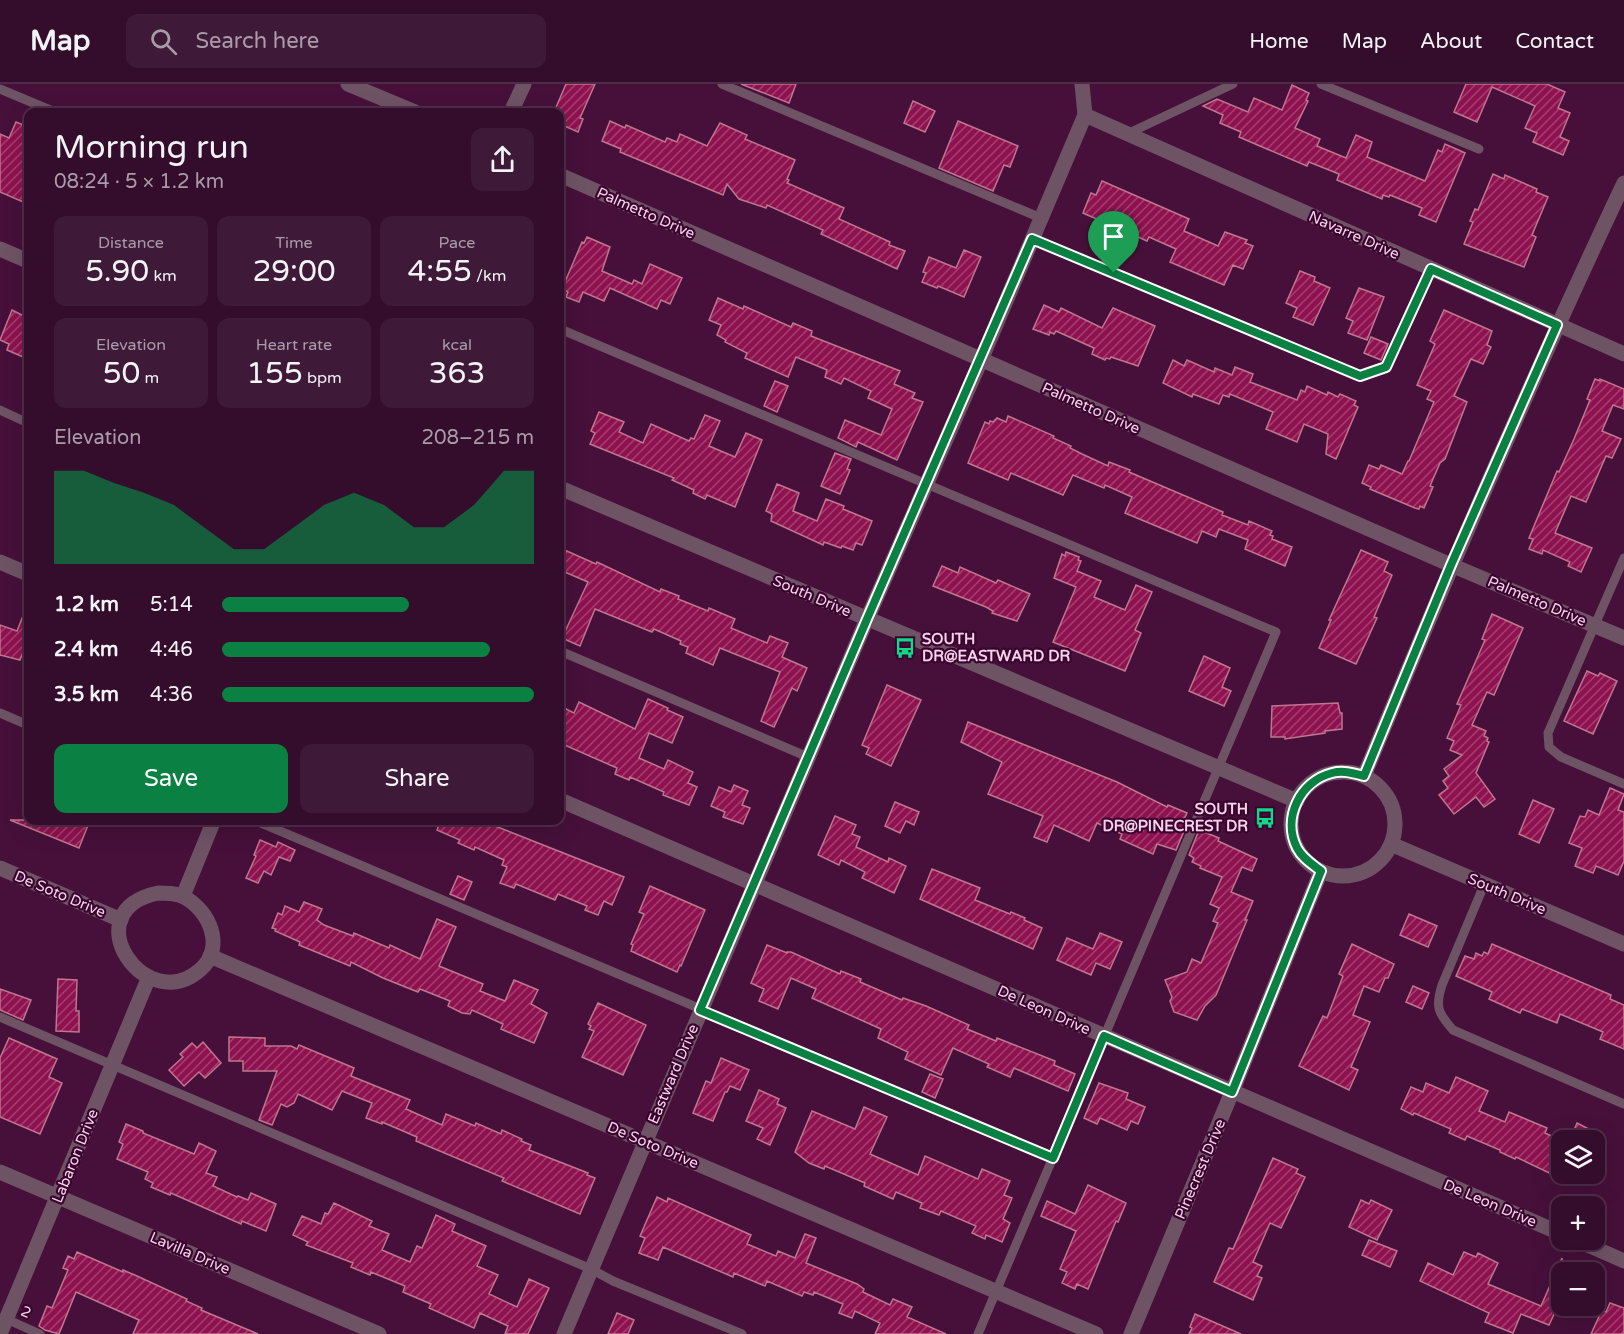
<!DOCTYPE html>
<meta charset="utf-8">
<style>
body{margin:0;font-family:"Varela Round",sans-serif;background:#3f1a38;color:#f1f3f6;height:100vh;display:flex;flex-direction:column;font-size:22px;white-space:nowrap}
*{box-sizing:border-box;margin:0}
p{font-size:20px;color:#a99ba9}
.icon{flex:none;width:33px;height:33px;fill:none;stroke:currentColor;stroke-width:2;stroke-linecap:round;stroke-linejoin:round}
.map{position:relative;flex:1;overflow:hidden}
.details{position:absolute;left:24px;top:24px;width:540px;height:717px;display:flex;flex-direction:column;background:#340c2c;border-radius:12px;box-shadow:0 6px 24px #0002,0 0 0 2px #4e2c48}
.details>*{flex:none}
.buttons{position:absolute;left:1551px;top:1046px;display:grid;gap:12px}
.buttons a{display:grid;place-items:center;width:54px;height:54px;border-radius:12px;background:#340c2c;box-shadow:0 6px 24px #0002,0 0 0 2px #4e2c48;font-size:30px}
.pin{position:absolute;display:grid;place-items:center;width:51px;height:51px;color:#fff;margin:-62px -26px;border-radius:50% 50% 50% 0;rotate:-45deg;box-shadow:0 0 6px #0007}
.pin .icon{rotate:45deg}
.round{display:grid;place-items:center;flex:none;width:63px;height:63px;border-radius:12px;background:#3f1a38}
.headline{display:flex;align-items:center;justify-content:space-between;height:102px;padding:0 30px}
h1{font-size:33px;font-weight:600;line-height:45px}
.figures{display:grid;grid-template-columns:repeat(3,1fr);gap:9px;height:102px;padding:6px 30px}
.figures div{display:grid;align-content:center;border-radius:12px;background:#3f1a38;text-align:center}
.figures b{font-size:30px;font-weight:600}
.figures small{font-size:16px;font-weight:400}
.figures p{font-size:16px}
.chart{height:168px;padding:12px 30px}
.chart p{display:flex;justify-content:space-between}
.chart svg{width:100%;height:108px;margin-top:6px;fill:#0b8043;opacity:.7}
.button{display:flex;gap:12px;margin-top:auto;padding:12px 30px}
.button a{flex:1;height:69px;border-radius:12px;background:#0b8043;color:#fff;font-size:24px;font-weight:600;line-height:69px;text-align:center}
.button a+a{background:#3f1a38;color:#f1f3f6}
ul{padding:0 30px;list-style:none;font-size:20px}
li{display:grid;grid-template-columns:96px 72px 1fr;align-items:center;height:45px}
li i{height:15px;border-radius:8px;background:#0b8043}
header{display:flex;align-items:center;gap:36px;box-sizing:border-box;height:84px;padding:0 30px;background:#340c2c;border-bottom:2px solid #4e2c48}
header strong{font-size:28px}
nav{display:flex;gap:33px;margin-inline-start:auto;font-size:21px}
.search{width:420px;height:54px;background:#3f1a38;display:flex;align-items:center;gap:15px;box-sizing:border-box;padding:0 21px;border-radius:12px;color:#a99ba9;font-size:22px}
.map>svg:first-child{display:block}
.building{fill:url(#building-hatch);stroke:#c0768f;stroke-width:1.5}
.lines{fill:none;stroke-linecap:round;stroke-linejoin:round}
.lane{stroke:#6e5365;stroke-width:9}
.street{stroke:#6e5365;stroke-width:15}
.route-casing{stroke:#fff;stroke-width:12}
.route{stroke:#0b8043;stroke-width:8}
.labels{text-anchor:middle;stroke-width:4.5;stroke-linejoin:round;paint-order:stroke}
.street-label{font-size:15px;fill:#f5d3ea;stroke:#3a042f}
.poi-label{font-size:15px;font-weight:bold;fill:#f5d3ea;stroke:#3a042f;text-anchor:start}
</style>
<header>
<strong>Map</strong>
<div class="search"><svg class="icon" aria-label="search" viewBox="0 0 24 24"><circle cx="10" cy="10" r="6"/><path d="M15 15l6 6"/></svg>Search here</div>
<nav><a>Home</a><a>Map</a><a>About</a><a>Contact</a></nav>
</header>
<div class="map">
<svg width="1624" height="1250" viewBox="0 0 1624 1250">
<defs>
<pattern id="building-hatch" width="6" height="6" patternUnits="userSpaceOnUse" patternTransform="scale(1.5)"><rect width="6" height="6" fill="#8e124f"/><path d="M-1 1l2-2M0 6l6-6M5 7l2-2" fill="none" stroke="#a43f71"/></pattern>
</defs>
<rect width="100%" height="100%" fill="#46103a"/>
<g class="building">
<path d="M566,0H595L580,34L583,35L578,48L560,40V28H554Z"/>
<path d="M741,0H796L789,19Z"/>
<path d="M1466,0H1547L1565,8L1558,24L1570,29L1560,53L1569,57L1563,71L1533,58L1537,49L1525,44L1535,22L1492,3L1477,38L1454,28Z"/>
<path d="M1292,1L1309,9L1306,16L1308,17L1295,44L1320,55L1317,62L1346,74L1356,51L1372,58L1367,73L1425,97L1438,66L1442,68L1445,60L1465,69L1436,138L1419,131L1422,124L1390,111L1389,113L1383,111L1382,115L1337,96L1339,90L1309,78L1307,82L1239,53L1241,48L1220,39L1223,31L1203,22L1217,15L1248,28L1254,14L1282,26Z"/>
<path d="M913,17L935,27L925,48L904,39Z"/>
<path d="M610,37L625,44L626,41L665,58L667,54L677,58L680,50L707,62L720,39L747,51L745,55L795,76L787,95L789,96L787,99L844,124L839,135L890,158L889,161L905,167L897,185L821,150L823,146L767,121L766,124L739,115L727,100L723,111L620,68L621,65L602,57Z"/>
<path d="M958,37L1018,62L1010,83L1004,81L993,107L939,84Z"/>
<path d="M16,38L28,43V120L0,108V50L9,54Z"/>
<path d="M1493,90L1504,95L1505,91L1537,105L1536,108L1548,113L1532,151L1536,153L1524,183L1464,160L1473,138L1470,137L1475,125L1478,126Z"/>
<path d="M1102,97L1189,135L1184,147L1218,162L1225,148L1247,156L1245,159L1253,162L1243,185L1233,181L1224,201L1170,178L1176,165L1149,153L1147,157L1083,129L1091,109L1096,111Z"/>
<path d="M587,153L610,163L602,187L632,200L634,196L642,200L650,180L682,194L670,220L661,216L657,225L610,204L604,217L583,208L579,218L566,213L568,208L562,205L582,158L584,159Z"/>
<path d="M964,166L981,173L964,213L938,202L937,204L922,198L926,189L923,188L929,173L956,184Z"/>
<path d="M1300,187L1315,193L1314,197L1330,204L1313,241L1293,233L1297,224L1286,219Z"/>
<path d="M1359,204L1384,213L1367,256L1348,249L1353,237L1346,234Z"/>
<path d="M718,214L743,225L744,222L791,243L793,239L812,247L811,252L900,287L894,300L915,309L912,314L923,318L897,376L858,358L856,363L838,354L845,336L881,351L892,325L868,314L871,307L844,294L841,300L825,293L827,286L796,273L788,293L745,274L747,269L725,258L726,256L717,251L721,241L709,236Z"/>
<path d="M1044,221L1059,228L1061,224L1102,244L1113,224L1155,242L1138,282L1111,273L1110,275L1106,274L1105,276L1092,270L1094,264L1056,247L1054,250L1050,248L1049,251L1033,245Z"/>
<path d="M12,226L28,234V275L7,266L9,260L0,256Z"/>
<path d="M1444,226L1492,247L1487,261L1491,263L1483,280L1471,275L1454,312L1467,318L1445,375L1440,379L1430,402L1433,403L1424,424L1420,422L1419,425L1415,424L1370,405L1371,403L1362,399L1369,381L1379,385L1381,381L1402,390L1408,377H1409L1434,318L1427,315L1431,307L1417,301L1435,260L1430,257Z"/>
<path d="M1371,253L1388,260L1381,276L1364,269Z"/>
<path d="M1173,276L1184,282L1187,276L1214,288L1215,284L1232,291L1235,283L1253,290L1250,298L1297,316L1301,306L1305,308L1307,302L1327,311L1328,308L1338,313L1340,310L1356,317L1354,321L1358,323L1336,375L1326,370L1328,350L1304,340L1297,358L1266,345L1273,328L1230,310L1229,313L1223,311L1219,320L1193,310L1192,313L1163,299Z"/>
<path d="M1595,295L1600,297V295L1624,305V325L1613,321L1602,347L1621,355L1612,374L1606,372L1586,418L1571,412L1555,449L1592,464L1581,488L1568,482L1570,478L1543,466L1542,470L1529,465L1533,455L1529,454L1557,387L1559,388L1574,355L1590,316L1587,315Z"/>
<path d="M775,297L788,302L777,328L764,322Z"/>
<path d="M599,328L624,338L619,348L643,359L651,340L689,357L691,354L694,355L705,331L720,337L709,362L735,373L746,349L762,356L735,423L707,411L705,415L693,409L694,406L672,396L674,394L590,360L595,349L591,347Z"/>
<path d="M1008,332L1054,352L1053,354L1071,362L1070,364L1082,370L1108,382L1109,378L1130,386L1129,388L1223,428L1222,431L1248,441L1249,437L1272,447L1270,451L1273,452L1272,455L1292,463L1285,482L1245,465L1248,456L1219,445L1216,453L1202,447L1197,459L1125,429L1132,413L1105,401L1104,404L1073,391L1063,411L1011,389L1008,396L968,379L985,338L989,340L990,337L993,338L997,334L1006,338Z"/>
<path d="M835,369L851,375L847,385L850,386L840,410L821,402Z"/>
<path d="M777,400L799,409L793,427L817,437L826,415L844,422L843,425L872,437L862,461L856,459L853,466L842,462L841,464L824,458L823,461L771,437L772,430L766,427Z"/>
<path d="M560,464L596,480L597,478L660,508L661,505L679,512L678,515L708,527L709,524L735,535L731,544L767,559L770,552L788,559L782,573L807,584L797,607L792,604L774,643L761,637L780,588L720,564L713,581L686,569L688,563L680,560L681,557L654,545L652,548L595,525L580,562L562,554L588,498L560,486Z"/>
<path d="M1361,466L1388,478L1384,487L1392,491L1374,533L1377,534L1356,580L1319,564L1331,536H1329Z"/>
<path d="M1066,468L1079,473L1078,476L1081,477L1077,487L1101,497L1094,513L1125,526L1136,501L1152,508L1135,546L1141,549L1125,587L1053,558L1076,503L1054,494L1062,470L1065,472Z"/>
<path d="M942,482L958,489L960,483L996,499L998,496L1030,510L1017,537L992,529L993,527L986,523L933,502Z"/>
<path d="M28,519V555L20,576L0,571V541L17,547Z"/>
<path d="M1492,530L1523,544L1494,611L1487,608L1472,641L1486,647L1484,652L1488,654L1487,657L1489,658L1476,689L1495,715L1484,723L1476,713L1454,730L1439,711L1448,704L1443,697L1449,692L1444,685L1462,671L1450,666L1454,657L1447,654L1461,621L1457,620L1485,556L1482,555Z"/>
<path d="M1204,572L1230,584L1222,603L1231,607L1224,622L1189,607Z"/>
<path d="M1587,587L1598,592L1600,589L1617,597L1593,650L1564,637Z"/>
<path d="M887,601L921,616L891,682L866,670L869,664L862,661Z"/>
<path d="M648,615L668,624L667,626L683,633L672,659L649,649L639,674L664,685L668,676L693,688L688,699L697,703L689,721L663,711L664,708L630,693L629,696L615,690L617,684L560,659V622L574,629L579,618L635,645Z"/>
<path d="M1338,619L1340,629H1342V645L1325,647V649L1285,655V653H1271L1272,622Z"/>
<path d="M968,638L1117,698L1167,723L1168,721L1187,729L1183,738L1187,740L1176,766L1157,760L1153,770L1120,755L1122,750L1097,739L1089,757L1054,741L1047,758L1034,753L1043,732L988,710L1002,678L961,658Z"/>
<path d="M734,701L748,707L742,721L750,724L743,740L723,733L725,728L711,722L719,703L731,708Z"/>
<path d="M1610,704L1624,710L1618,726L1624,728V777L1618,791L1596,782L1593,789L1575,782L1582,764L1569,759L1580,732L1585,733L1588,726L1599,731Z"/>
<path d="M1533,716L1554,725L1539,759L1519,750Z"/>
<path d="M895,718L919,728L914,741L906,737L900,749L885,742Z"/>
<path d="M835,732L856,741L852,750L860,753L856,763L888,778L889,774L906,782L894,809L862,794L865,788L841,776L839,781L818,771Z"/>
<path d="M10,736H90L79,764Z"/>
<path d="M441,736H497L495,742L624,793L612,821L604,817L598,831L585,826L587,822L558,810L555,816L516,800L514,804L500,799L507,783L502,781L504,776L475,763L474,766L458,759L460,756L437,746Z"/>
<path d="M1199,746L1219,754L1218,757L1257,775L1252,787L1242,783L1231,808L1253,817L1245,836H1247L1216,911L1205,922L1197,936L1174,928L1170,917L1172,913L1165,896L1187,888L1192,875L1201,879L1218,839L1213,837L1219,824L1210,820L1222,793L1200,784L1201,782L1192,778L1194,774L1189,771Z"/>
<path d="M260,756L276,763L278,758L295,766L290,777L279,773L271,791L264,787L258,799L246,794L256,772L254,771Z"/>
<path d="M932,785L980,804L975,816L1010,830L1011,828L1025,834L1024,836L1042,844L1033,865L920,815Z"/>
<path d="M458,792L472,798L464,816L450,810Z"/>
<path d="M650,802L705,826L681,882L680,881L677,888L631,867L633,861L631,860L644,830L639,828Z"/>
<path d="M304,818L322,825L317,836L324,841L353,852L354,849L389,864L390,861L420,875L437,835L456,843L439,882L483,900L480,907L505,917L514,896L538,906L531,920L547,929L534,959L501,945L503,940L472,926L470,930L462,929L448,922L450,917L420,905L418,908L383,894L351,878L350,882L299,861L300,858L275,847L276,845L272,844L278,829L282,831L285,822L299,828Z"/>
<path d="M1409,830L1437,842L1428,863L1400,851Z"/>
<path d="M1100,849L1122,858L1110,885L1096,879L1091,891L1057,876L1067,854L1093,865Z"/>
<path d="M1352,860L1394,880L1388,894H1385L1379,908L1364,902L1353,931L1370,938L1351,983L1358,986L1349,1006L1299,982L1323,932L1327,934L1343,892L1339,890Z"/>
<path d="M1492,860L1611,911L1610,915L1624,921V965L1600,955L1603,948L1560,930L1557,939L1522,925L1520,929L1489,915L1492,908L1456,892L1465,872L1474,875L1476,869L1482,872L1484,868L1488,870Z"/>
<path d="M767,861L787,869V868H791L840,890L841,887L861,895L860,898L902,916L903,914L926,922L969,941L967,945L996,957L997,954L1055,977L1054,981L1075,990L1068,1007L1014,984L1010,993L987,983L989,980L953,964L941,991L905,975L908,968L878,954L881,945L812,914L816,905L791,894L778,925L759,917L764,905L751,899Z"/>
<path d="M58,895L77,896L76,927H79V948L56,947Z"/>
<path d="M1413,902L1429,909L1422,925L1406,918Z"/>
<path d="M0,905L31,916L23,936L0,926Z"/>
<path d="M598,919L646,941L623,991L582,973L594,947L589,945L591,942L588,940Z"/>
<path d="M229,953L265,954V962H291L297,965L299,961L354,984L351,992L410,1016L406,1025L442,1041L446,1030L475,1042L476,1039L501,1050L502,1046L522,1055L521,1057L531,1061L529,1066L588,1089L587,1091L595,1094L580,1130L502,1097L504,1094L416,1057L417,1053L382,1038V1040L366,1034L372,1019L342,1007L332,1026L298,1010L294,1019L287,1023L281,1020L272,1041L259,1036L277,987H243V977H229Z"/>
<path d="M9,954L57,975L49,993L62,999L40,1050L0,1033V974Z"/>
<path d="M203,958L221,979L205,994L199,988L184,1002L169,986L183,973L180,970L192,959L197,964Z"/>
<path d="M721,974L749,986L740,1006L730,1002L727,1008H725L713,1037L693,1029L706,997L711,999Z"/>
<path d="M930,990L943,995L935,1014L922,1008Z"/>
<path d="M1456,993L1488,1007L1479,1027L1505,1038L1509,1028L1547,1044L1545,1049L1562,1057V1095L1516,1073L1515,1075L1500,1068V1066L1467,1052L1465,1056L1449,1049L1451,1045L1414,1029L1413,1031L1401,1025L1411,1003L1423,1008L1426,999L1449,1009Z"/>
<path d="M1099,999L1128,1009L1126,1015L1145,1023L1138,1040L1131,1037L1127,1046L1100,1034L1097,1040L1084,1034Z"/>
<path d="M759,1006L779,1015L777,1020L786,1024L770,1061L757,1055L763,1044L746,1037Z"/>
<path d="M864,1023L887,1033L870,1070L918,1091L925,1072L978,1095L982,1085L1010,1097L1004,1111L1012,1114L1003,1135L1010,1139L1002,1158L986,1151L985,1155L972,1149L976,1142L941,1127L939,1131L920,1124L922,1119L896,1108L893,1115L864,1102L865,1099L825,1082L824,1085L809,1079L795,1068L812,1027L855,1045Z"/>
<path d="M1577,1039L1591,1046L1587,1056H1570Z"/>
<path d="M126,1040L143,1047V1049L194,1070L199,1059L216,1067L206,1089L217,1093L213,1102L237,1113L238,1112L248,1116L251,1109L276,1120L266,1147L242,1137L241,1140L171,1109L170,1111L151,1103L153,1099L145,1095L148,1088L117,1075L123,1060L119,1058Z"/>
<path d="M1273,1074L1298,1085L1296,1089L1305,1093L1281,1144L1270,1139L1253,1178L1262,1182L1257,1192L1262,1194L1253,1216L1214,1198L1229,1164L1233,1165Z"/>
<path d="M1088,1101L1126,1119L1118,1138L1116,1137L1088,1205L1077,1200L1075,1205L1062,1199L1067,1188L1060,1185L1076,1147L1041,1132L1047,1117L1075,1130Z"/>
<path d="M657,1113L667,1118L668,1114L751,1151L747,1160L776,1172L778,1167L795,1174L805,1150L816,1154L806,1179L857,1200L864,1205L863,1208L890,1221L893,1215L912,1223L907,1233L946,1250H875L880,1239L855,1227L852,1234L839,1229L843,1220L814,1208L813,1211L804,1208L802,1212L767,1197L765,1202L734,1189L733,1193L663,1163L658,1176L639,1169L645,1154L640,1152Z"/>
<path d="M1361,1116L1369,1120L1371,1116L1392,1126L1377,1156L1349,1143Z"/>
<path d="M334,1119L372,1137L369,1142L389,1150L382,1166L410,1178L417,1162L422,1164L436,1131L455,1140L452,1147L486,1162L477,1182L498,1191L489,1210L517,1223L529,1195L549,1204L528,1250H505L508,1242L480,1229L474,1244L429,1224L431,1220L403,1208L405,1202L371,1188L370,1191L351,1183L353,1179L306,1161L308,1158L293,1151L302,1132L321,1140L325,1129L328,1130Z"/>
<path d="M1369,1156L1397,1167L1390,1183L1362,1171Z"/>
<path d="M77,1168L123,1188V1186L137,1192L187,1215L186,1217L202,1224L201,1226L258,1250H133L139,1236L76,1208L59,1250L45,1246L39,1242L47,1222L52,1224L68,1186L63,1184L68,1172L74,1175Z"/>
<path d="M1464,1168L1476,1173L1478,1169L1498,1179L1488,1200L1541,1222L1562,1174V1213L1549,1241L1521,1230L1513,1249L1485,1238L1489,1229L1420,1197L1428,1179L1453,1191Z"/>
<path d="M1610,1219L1624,1224V1250H1591L1602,1226L1606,1228Z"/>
<path d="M617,1229L634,1236L628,1250H608Z"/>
<path d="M1195,1230L1241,1250H1189L1192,1244L1190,1243Z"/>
</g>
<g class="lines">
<g class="lane">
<path d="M722,0L1041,134"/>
<path d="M1321,0L1479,65"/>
<path d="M0,5L55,28"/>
<path d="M1127,50L1233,0"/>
<path d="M1032,155L1360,292L1386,283L1431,185"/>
<path d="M560,245L1276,548L978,1250"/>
<path d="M0,326L28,339"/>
<path d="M1624,474L1548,649L1549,663L1561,673L1624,700"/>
<path d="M560,567L808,673"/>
<path d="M0,629L28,641"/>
<path d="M254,736L1053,1074"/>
<path d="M1484,801L1442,901C1435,923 1438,929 1453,946L1624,1020"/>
<path d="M0,933L591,1185L613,1197L742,1250"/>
<path d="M4,1234L40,1250"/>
</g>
<g class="street">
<path d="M348,0L415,28"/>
<path d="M511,28L524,0"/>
<path d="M1085,31L1624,270"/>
<path d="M560,91L1451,481L1624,554"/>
<path d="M0,165L28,177"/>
<path d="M560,404L1297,717"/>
<path d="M0,478L28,490"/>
<circle cx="1343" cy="740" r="52"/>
<path d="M1364,692C1446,492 1532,294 1624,99"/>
<path d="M560,716L1562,1150"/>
<path d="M1391,760L1624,860"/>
<path d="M0,784L121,836"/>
<path d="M158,809C167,809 176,809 184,813C210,827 225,863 201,885C146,935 72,827 158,809Z"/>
<path d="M183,812L214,736"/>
<path d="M210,872L1096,1250"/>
<path d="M0,1088L379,1250"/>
<path d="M1574,1155L1624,1177"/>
<path d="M0,1250L149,893"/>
<path d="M564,1250L867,535L981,276L1085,31L1082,0"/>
<path d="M1131,1250L1232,1008L1321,787"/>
</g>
</g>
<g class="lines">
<g class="route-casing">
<path id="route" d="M1032,155L1360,292L1386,283L1431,185L1557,241L1451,481L1364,692C1353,689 1343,686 1332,689C1300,697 1282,734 1297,764C1302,774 1312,780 1321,787L1232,1008L1104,952L1053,1074L700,926L867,535Z"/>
</g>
<use href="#route" class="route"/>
</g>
<defs>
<g id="bus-bare" transform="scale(1.62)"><path d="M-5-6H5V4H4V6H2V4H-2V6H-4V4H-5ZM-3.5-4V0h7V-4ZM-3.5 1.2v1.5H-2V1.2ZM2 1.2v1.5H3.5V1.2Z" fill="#10d98a" stroke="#3a042f" stroke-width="2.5" paint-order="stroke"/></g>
</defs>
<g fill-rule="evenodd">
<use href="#bus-bare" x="905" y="564"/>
<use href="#bus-bare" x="1265" y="734"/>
</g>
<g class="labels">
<g class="street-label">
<text transform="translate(646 129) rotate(24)" y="5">Palmetto Drive</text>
<text transform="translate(1354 151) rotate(24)" y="5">Navarre Drive</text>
<text transform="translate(1091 324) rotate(24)" y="5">Palmetto Drive</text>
<text transform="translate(812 512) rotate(23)" y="5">South Drive</text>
<text transform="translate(1537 517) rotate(23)" y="5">Palmetto Drive</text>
<text transform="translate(60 810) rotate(23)" y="5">De Soto Drive</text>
<text transform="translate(1507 810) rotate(23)" y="5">South Drive</text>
<text transform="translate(1044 926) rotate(24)" y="5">De Leon Drive</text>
<text transform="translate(673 990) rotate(-67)" y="5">Eastward Drive</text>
<text transform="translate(653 1061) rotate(23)" y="5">De Soto Drive</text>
<text transform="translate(75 1072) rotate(-68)" y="5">Labaron Drive</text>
<text transform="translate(1200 1085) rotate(-67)" y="5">Pinecrest Drive</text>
<text transform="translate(1490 1119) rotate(23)" y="5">De Leon Drive</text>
<text transform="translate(190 1169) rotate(23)" y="5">Lavilla Drive</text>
<text transform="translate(26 1228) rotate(23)" y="5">2</text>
</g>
<g class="poi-label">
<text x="922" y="560">SOUTH<tspan x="922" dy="17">DR@EASTWARD DR</tspan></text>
<text x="1248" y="730" text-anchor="end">SOUTH<tspan x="1248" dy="17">DR@PINECREST DR</tspan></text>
</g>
</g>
</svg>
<div class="buttons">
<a><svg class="icon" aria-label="layers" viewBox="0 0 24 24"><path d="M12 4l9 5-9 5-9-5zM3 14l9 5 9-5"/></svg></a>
<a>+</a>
<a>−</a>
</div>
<div class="pin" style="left:1114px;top:189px;background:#1e9e55"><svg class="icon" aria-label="arrive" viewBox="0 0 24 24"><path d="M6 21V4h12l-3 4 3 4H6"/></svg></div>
<section class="details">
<div class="headline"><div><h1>Morning run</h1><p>08:24 · 5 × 1.2 km</p></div><a class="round"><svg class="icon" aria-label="share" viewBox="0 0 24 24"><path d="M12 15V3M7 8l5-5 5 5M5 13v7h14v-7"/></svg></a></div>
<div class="figures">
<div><p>Distance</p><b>5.90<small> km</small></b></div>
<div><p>Time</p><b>29:00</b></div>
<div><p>Pace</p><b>4:55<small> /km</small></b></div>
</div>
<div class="figures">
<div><p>Elevation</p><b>50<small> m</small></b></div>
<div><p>Heart rate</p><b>155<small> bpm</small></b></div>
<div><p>kcal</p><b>363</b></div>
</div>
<div class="chart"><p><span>Elevation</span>208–215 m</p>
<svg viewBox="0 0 160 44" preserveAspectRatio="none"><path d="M0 44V6L10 6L20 11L30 15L40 20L50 29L60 38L70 38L80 29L90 20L100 15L110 20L120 29L130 29L140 20L150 6L160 6V44z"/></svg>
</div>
<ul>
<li><b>1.2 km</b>5:14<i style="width:60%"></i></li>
<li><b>2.4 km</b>4:46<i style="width:86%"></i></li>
<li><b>3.5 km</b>4:36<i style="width:100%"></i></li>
</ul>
<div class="button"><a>Save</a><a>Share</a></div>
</section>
</div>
